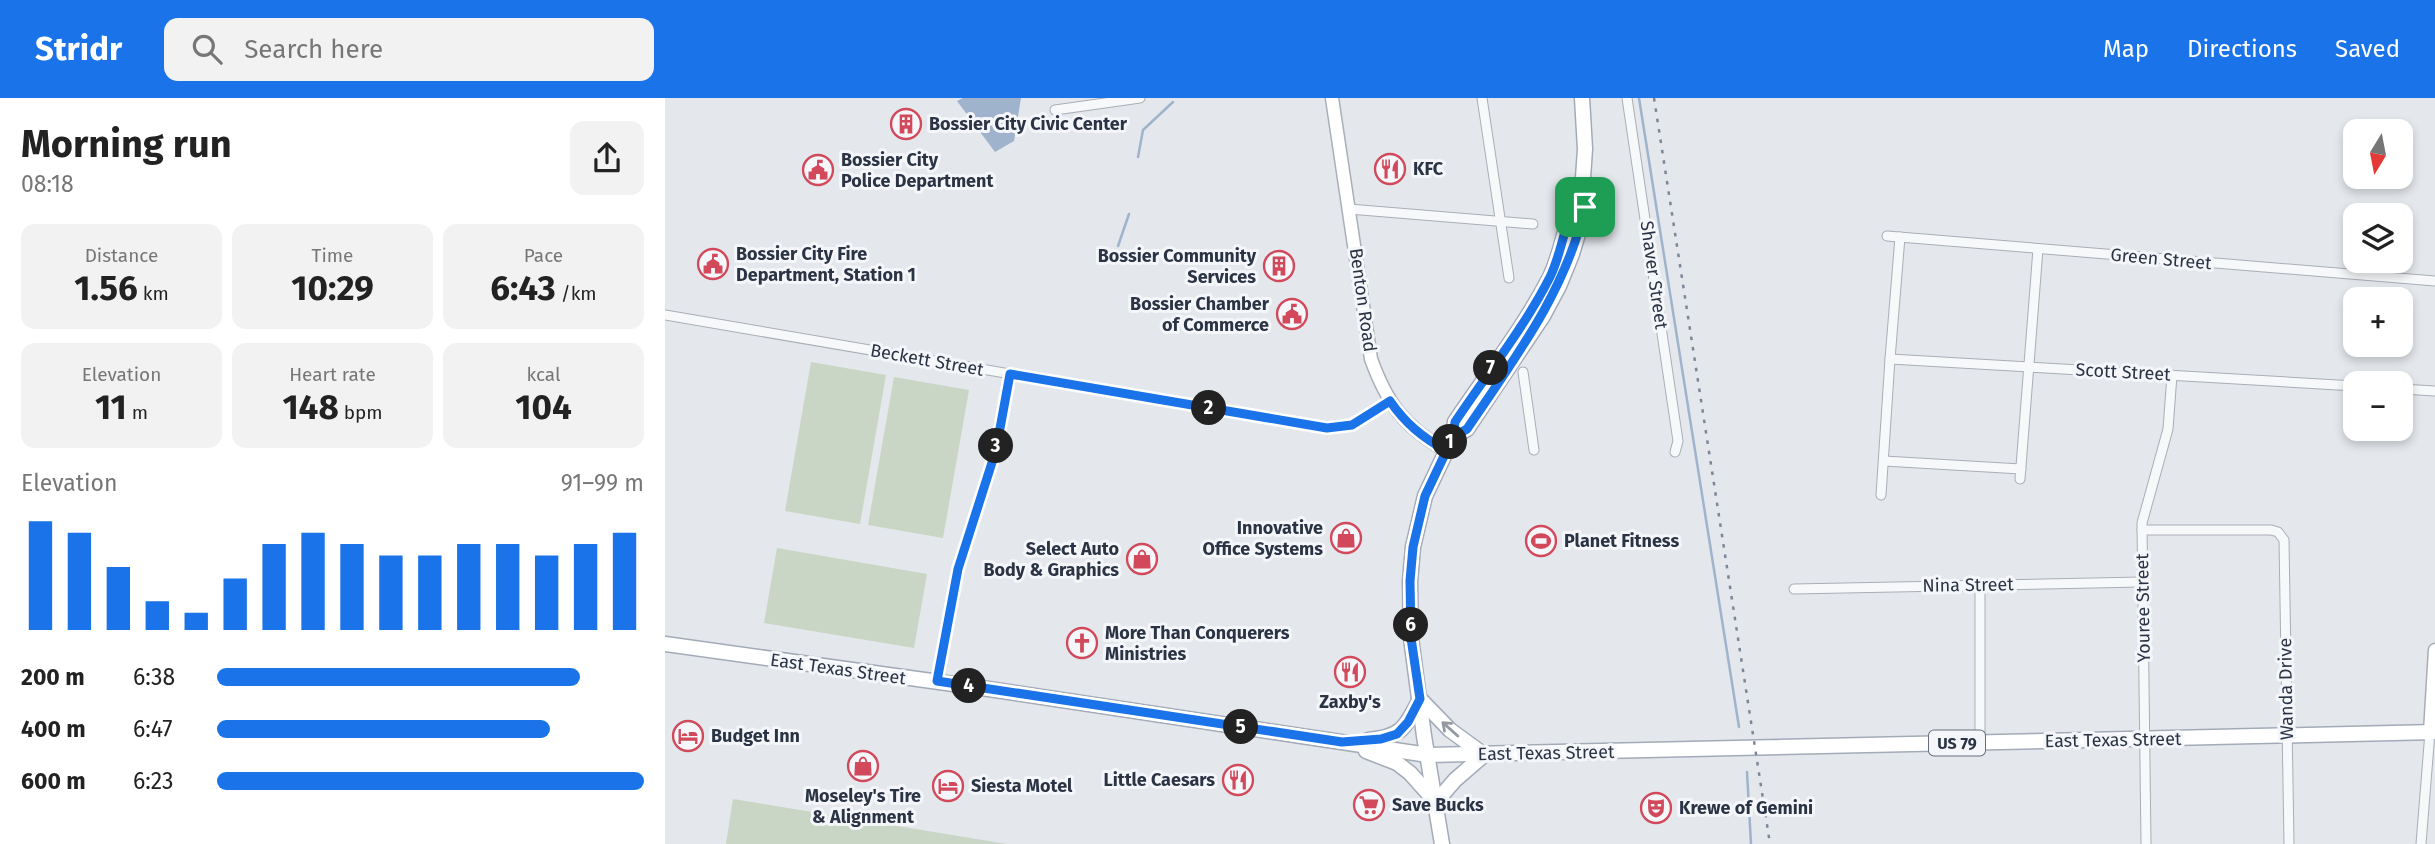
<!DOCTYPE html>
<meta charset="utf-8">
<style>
body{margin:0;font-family:"Fira Sans",sans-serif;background:#f2f2f2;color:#222;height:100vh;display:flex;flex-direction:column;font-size:26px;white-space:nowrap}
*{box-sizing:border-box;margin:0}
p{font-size:23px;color:#767676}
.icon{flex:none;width:38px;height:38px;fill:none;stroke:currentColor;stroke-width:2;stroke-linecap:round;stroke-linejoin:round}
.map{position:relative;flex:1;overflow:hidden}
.sheet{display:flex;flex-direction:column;background:#fff;width:665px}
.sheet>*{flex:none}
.needle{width:46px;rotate:190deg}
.controls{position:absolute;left:1678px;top:21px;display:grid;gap:14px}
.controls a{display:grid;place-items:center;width:70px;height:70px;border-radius:14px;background:#fff;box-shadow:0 4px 10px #0003;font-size:35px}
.pin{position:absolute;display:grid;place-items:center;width:60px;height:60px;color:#fff;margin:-30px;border-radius:14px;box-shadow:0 4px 10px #0006}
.km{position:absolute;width:35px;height:35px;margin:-18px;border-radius:50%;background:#222;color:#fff;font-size:19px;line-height:35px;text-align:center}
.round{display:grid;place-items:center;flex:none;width:74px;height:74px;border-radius:14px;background:#f2f2f2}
.head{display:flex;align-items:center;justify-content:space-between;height:119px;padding:0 21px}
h1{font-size:38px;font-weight:700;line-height:52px}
.stats{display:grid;grid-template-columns:repeat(3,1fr);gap:10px;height:119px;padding:7px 21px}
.stats div{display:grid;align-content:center;border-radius:14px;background:#f2f2f2;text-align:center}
.stats b{font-size:35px;font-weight:700}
.stats small{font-size:19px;font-weight:400}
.stats p{font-size:19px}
.chart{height:196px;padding:14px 21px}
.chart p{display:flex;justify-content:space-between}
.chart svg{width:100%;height:126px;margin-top:7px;stroke:#1a73e8;stroke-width:6}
ul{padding:0 21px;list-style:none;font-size:23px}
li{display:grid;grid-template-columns:112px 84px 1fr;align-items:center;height:52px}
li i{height:18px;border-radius:9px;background:#1a73e8}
header{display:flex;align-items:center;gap:42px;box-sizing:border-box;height:98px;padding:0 35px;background:#1a73e8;color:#fff}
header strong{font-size:33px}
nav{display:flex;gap:38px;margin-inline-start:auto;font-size:24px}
.search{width:490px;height:63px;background:#f2f2f2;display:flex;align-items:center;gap:18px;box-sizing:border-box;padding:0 24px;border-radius:14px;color:#767676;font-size:26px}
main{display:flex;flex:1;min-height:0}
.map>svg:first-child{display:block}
.green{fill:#c9d6c5}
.water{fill:#9fb4cc}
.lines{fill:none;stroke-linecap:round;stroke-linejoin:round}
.stream{stroke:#9fb4cc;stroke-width:2.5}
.street-casing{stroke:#a9aeb7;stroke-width:11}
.secondary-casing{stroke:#a9aeb7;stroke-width:15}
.primary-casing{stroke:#a3abb8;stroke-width:17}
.street{stroke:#f7f8fa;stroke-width:9}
.secondary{stroke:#fff;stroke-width:12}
.primary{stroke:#fff;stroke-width:14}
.rail{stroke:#7d8696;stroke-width:2.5;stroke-dasharray:3.5 7;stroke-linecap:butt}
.oneway{stroke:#959aa2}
.route-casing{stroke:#fff;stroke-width:14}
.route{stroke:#1a73e8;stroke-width:9}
.labels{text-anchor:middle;stroke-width:6;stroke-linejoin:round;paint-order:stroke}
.shield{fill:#f4f6f9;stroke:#676e7b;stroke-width:2}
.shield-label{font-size:16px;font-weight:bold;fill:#2b3445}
.poi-label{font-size:18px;font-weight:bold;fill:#2b3445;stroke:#f4f6f9;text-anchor:start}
.street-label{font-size:18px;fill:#2b3445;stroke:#f4f6f9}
</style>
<header>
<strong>Stridr</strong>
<div class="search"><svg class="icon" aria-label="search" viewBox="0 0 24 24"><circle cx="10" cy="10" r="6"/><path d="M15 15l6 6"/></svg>Search here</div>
<nav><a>Map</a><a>Directions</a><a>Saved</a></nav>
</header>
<main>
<section class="sheet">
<div class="head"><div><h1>Morning run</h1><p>08:18</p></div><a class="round"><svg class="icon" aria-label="share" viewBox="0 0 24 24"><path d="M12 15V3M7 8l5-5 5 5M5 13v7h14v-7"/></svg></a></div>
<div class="stats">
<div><p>Distance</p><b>1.56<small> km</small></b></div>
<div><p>Time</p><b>10:29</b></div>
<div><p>Pace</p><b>6:43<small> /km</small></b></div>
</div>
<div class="stats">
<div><p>Elevation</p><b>11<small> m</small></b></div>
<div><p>Heart rate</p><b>148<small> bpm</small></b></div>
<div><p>kcal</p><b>104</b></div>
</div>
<div class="chart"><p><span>Elevation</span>91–99 m</p>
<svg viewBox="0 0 160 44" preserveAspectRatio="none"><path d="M5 44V6M15 44V10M25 44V22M35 44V34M45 44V38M55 44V26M65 44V14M75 44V10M85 44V14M95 44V18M105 44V18M115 44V14M125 44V14M135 44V18M145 44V14M155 44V10"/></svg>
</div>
<ul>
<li><b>200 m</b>6:38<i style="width:85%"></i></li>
<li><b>400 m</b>6:47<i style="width:78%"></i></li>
<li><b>600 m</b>6:23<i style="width:100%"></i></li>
</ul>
</section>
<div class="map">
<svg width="1770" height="746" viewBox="0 0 1770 746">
<rect width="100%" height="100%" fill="#e4e7ec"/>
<g class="green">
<path d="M146,264L221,277L195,426L120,413Z"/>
<path d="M229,279L304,292L278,440L203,427Z"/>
<path d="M112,450L262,476L249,550L99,525Z"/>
<path d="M68,701L342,746H61Z"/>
</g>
<path class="water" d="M298,0H356L349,43L330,54L292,3Z"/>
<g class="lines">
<g class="stream">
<path d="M974,0L1074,629"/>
<path d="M473,59L478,32L508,4"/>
<path d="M453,148L464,116"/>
<path d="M1082,674L1086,746"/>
</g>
<g class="street-casing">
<g id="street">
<path d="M817,0L844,180"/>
<path d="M962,0L1013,343L1010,354"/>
<path d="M390,12L475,0"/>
<path d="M684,111L868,126"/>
<path d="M1222,138L1770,183"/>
<path d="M0,217L662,330L687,327L725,303"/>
<path d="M1225,261L1690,288"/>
<path d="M858,274L869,352"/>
<path d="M1736,291L1770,293"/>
<path d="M1219,363L1356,371"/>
<path d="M1355,381L1373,151"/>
<path d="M1216,397L1225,261L1235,139"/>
<path d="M1477,432H1606L1613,434L1619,442L1624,746"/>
<path d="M1315,486V645"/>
<path d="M1129,491L1477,484"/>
<path d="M272,583L293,471L331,352L345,276"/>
<path d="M1481,746L1477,425L1503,331L1507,277"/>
<path d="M1756,746L1765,634"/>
</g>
</g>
<g class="secondary-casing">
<g id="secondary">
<path d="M667,0L706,261C722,305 739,329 780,352"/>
<path d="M1765,634L1770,552"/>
</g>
</g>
<g class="primary-casing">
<g id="primary">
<path d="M788,339L802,331L878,218L894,188L907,156L921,109L917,94L920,51L917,0"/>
<path d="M0,546L310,589L763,657L1770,634"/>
<path d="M755,601L785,632L818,656"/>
<path d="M703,642C737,639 740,630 755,601"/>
<path d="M701,653L732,665L745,675L771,704"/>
<path d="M771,704L790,682L820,656"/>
<path d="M777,746L759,638L746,540L745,483L748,449L760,398L788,339L790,324C822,276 859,230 885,179C898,153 900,118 917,94"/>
</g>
</g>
<use href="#street" class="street"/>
<use href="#secondary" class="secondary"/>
<use href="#primary" class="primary"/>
<path class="rail" d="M989,0L1105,746"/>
</g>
<defs><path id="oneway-shaft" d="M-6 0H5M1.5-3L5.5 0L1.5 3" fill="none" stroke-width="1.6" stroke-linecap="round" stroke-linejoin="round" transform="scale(1.75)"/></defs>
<use class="oneway" href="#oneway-shaft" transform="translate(785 631) rotate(-138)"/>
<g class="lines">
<g class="route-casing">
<path id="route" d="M920,109C901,193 850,260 802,331L788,339L780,352C757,339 740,325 725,303L687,327L662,330L345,276L331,352L293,471L272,583L677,644L716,641L732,636L743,624L755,601L746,540L745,483L748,449L760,398L788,339L790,324C822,276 859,230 885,179C898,153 900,117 917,94L920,109"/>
</g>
<use href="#route" class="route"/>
</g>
<defs>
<g id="building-ring" transform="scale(1.575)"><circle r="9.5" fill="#f4f6f9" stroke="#d1495b" stroke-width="1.5"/><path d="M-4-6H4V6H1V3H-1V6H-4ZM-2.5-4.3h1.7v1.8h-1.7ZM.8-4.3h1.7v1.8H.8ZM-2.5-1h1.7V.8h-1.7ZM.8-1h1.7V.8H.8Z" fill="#d1495b"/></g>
<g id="restaurant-ring" transform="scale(1.575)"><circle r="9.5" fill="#f4f6f9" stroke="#d1495b" stroke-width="1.5"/><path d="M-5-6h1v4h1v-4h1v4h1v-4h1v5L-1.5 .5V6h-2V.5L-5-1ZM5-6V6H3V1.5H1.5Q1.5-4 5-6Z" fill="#d1495b"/></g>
<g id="civic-ring" transform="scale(1.575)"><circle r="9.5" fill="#f4f6f9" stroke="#d1495b" stroke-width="1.5"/><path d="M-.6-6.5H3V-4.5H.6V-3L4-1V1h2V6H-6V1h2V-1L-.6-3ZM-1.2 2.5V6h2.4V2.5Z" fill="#d1495b"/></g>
<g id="shop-ring" transform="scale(1.575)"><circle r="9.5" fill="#f4f6f9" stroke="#d1495b" stroke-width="1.5"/><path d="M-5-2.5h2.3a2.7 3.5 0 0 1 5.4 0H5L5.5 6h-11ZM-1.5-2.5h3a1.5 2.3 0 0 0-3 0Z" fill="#d1495b"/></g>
<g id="stadium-ring" transform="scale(1.575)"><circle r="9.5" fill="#f4f6f9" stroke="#d1495b" stroke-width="1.5"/><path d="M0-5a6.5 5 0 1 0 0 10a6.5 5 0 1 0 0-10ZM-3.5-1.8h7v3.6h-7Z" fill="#d1495b"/></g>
<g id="church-ring" transform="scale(1.575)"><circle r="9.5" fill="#f4f6f9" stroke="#d1495b" stroke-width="1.5"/><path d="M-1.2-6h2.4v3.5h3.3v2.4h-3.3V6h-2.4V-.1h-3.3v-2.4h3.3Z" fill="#d1495b"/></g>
<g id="hotel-ring" transform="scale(1.575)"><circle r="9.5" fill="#f4f6f9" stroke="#d1495b" stroke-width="1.5"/><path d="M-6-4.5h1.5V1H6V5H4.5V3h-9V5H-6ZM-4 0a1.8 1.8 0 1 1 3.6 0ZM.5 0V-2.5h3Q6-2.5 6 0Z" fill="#d1495b"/></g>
<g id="supermarket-ring" transform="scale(1.575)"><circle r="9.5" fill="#f4f6f9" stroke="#d1495b" stroke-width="1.5"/><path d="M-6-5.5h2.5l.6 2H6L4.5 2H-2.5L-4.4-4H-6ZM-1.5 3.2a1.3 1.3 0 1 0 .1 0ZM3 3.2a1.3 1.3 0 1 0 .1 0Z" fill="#d1495b"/></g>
<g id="theatre-ring" transform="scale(1.575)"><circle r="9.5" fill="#f4f6f9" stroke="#d1495b" stroke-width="1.5"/><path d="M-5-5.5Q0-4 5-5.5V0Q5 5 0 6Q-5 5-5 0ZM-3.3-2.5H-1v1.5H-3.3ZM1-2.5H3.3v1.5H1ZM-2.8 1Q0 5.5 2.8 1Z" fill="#d1495b"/></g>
</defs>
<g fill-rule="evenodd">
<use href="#building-ring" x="241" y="26"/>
<use href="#restaurant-ring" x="725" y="71"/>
<use href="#civic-ring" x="153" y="72"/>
<use href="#civic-ring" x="48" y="166"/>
<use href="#building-ring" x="614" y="168"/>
<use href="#civic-ring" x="627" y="216"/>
<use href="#shop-ring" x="681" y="440"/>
<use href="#stadium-ring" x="876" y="443"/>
<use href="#shop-ring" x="477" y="461"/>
<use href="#church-ring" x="417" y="545"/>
<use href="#restaurant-ring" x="685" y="574"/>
<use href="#hotel-ring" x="23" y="638"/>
<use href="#shop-ring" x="198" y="668"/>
<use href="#restaurant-ring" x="573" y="682"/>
<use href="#hotel-ring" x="283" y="688"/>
<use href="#supermarket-ring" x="704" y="707"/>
<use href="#theatre-ring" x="991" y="710"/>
</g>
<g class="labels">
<rect class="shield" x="1264" y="632.5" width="56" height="25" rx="5"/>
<g class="shield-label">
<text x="1292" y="651">US 79</text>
</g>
<g class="poi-label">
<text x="264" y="32">Bossier City Civic Center</text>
<text x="176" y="68">Bossier City<tspan x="176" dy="21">Police Department</tspan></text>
<text x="748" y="77">KFC</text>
<text x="71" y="162">Bossier City Fire<tspan x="71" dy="21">Department, Station 1</tspan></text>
<text x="591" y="164" text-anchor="end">Bossier Community<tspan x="591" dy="21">Services</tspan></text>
<text x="604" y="212" text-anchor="end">Bossier Chamber<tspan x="604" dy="21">of Commerce</tspan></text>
<text x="658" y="436" text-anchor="end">Innovative<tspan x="658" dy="21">Office Systems</tspan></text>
<text x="899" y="449">Planet Fitness</text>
<text x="454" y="457" text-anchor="end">Select Auto<tspan x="454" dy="21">Body &amp; Graphics</tspan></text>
<text x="440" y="541">More Than Conquerers<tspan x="440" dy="21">Ministries</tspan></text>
<text x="685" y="610" text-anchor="middle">Zaxby's</text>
<text x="46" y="644">Budget Inn</text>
<text x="550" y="688" text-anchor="end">Little Caesars</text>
<text x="306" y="694">Siesta Motel</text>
<text x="198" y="704" text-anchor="middle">Moseley's Tire<tspan x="198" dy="21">&amp; Alignment</tspan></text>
<text x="727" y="713">Save Bucks</text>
<text x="1014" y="716">Krewe of Gemini</text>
</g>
<g class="street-label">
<text transform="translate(1496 161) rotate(5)" y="6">Green Street</text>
<text transform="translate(989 177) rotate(82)" y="6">Shaver Street</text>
<text transform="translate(698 202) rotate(82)" y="6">Benton Road</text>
<text transform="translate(262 262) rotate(10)" y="6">Beckett Street</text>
<text transform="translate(1458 274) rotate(3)" y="6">Scott Street</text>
<text transform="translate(1303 487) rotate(-1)" y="6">Nina Street</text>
<text transform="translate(1478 510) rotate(-91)" y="6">Youree Street</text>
<text transform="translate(173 571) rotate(8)" y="6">East Texas Street</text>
<text transform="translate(1621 591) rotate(-91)" y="6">Wanda Drive</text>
<text transform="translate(1448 642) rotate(-1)" y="6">East Texas Street</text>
<text transform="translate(881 655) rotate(-1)" y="6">East Texas Street</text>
</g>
</g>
</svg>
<div class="controls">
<a><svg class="needle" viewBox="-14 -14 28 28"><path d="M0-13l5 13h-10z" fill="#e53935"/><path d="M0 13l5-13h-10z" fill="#767676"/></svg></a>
<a><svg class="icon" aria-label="layers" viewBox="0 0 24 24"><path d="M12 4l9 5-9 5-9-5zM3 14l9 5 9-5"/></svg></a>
<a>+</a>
<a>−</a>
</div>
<div class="pin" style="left:920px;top:109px;background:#1e9e55"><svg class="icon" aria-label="arrive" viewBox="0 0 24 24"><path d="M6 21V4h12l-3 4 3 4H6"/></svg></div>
<b class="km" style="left:785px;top:344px">1</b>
<b class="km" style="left:544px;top:310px">2</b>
<b class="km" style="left:331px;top:348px">3</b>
<b class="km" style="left:304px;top:588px">4</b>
<b class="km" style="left:576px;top:629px">5</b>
<b class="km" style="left:746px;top:527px">6</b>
<b class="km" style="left:826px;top:270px">7</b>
</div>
</main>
